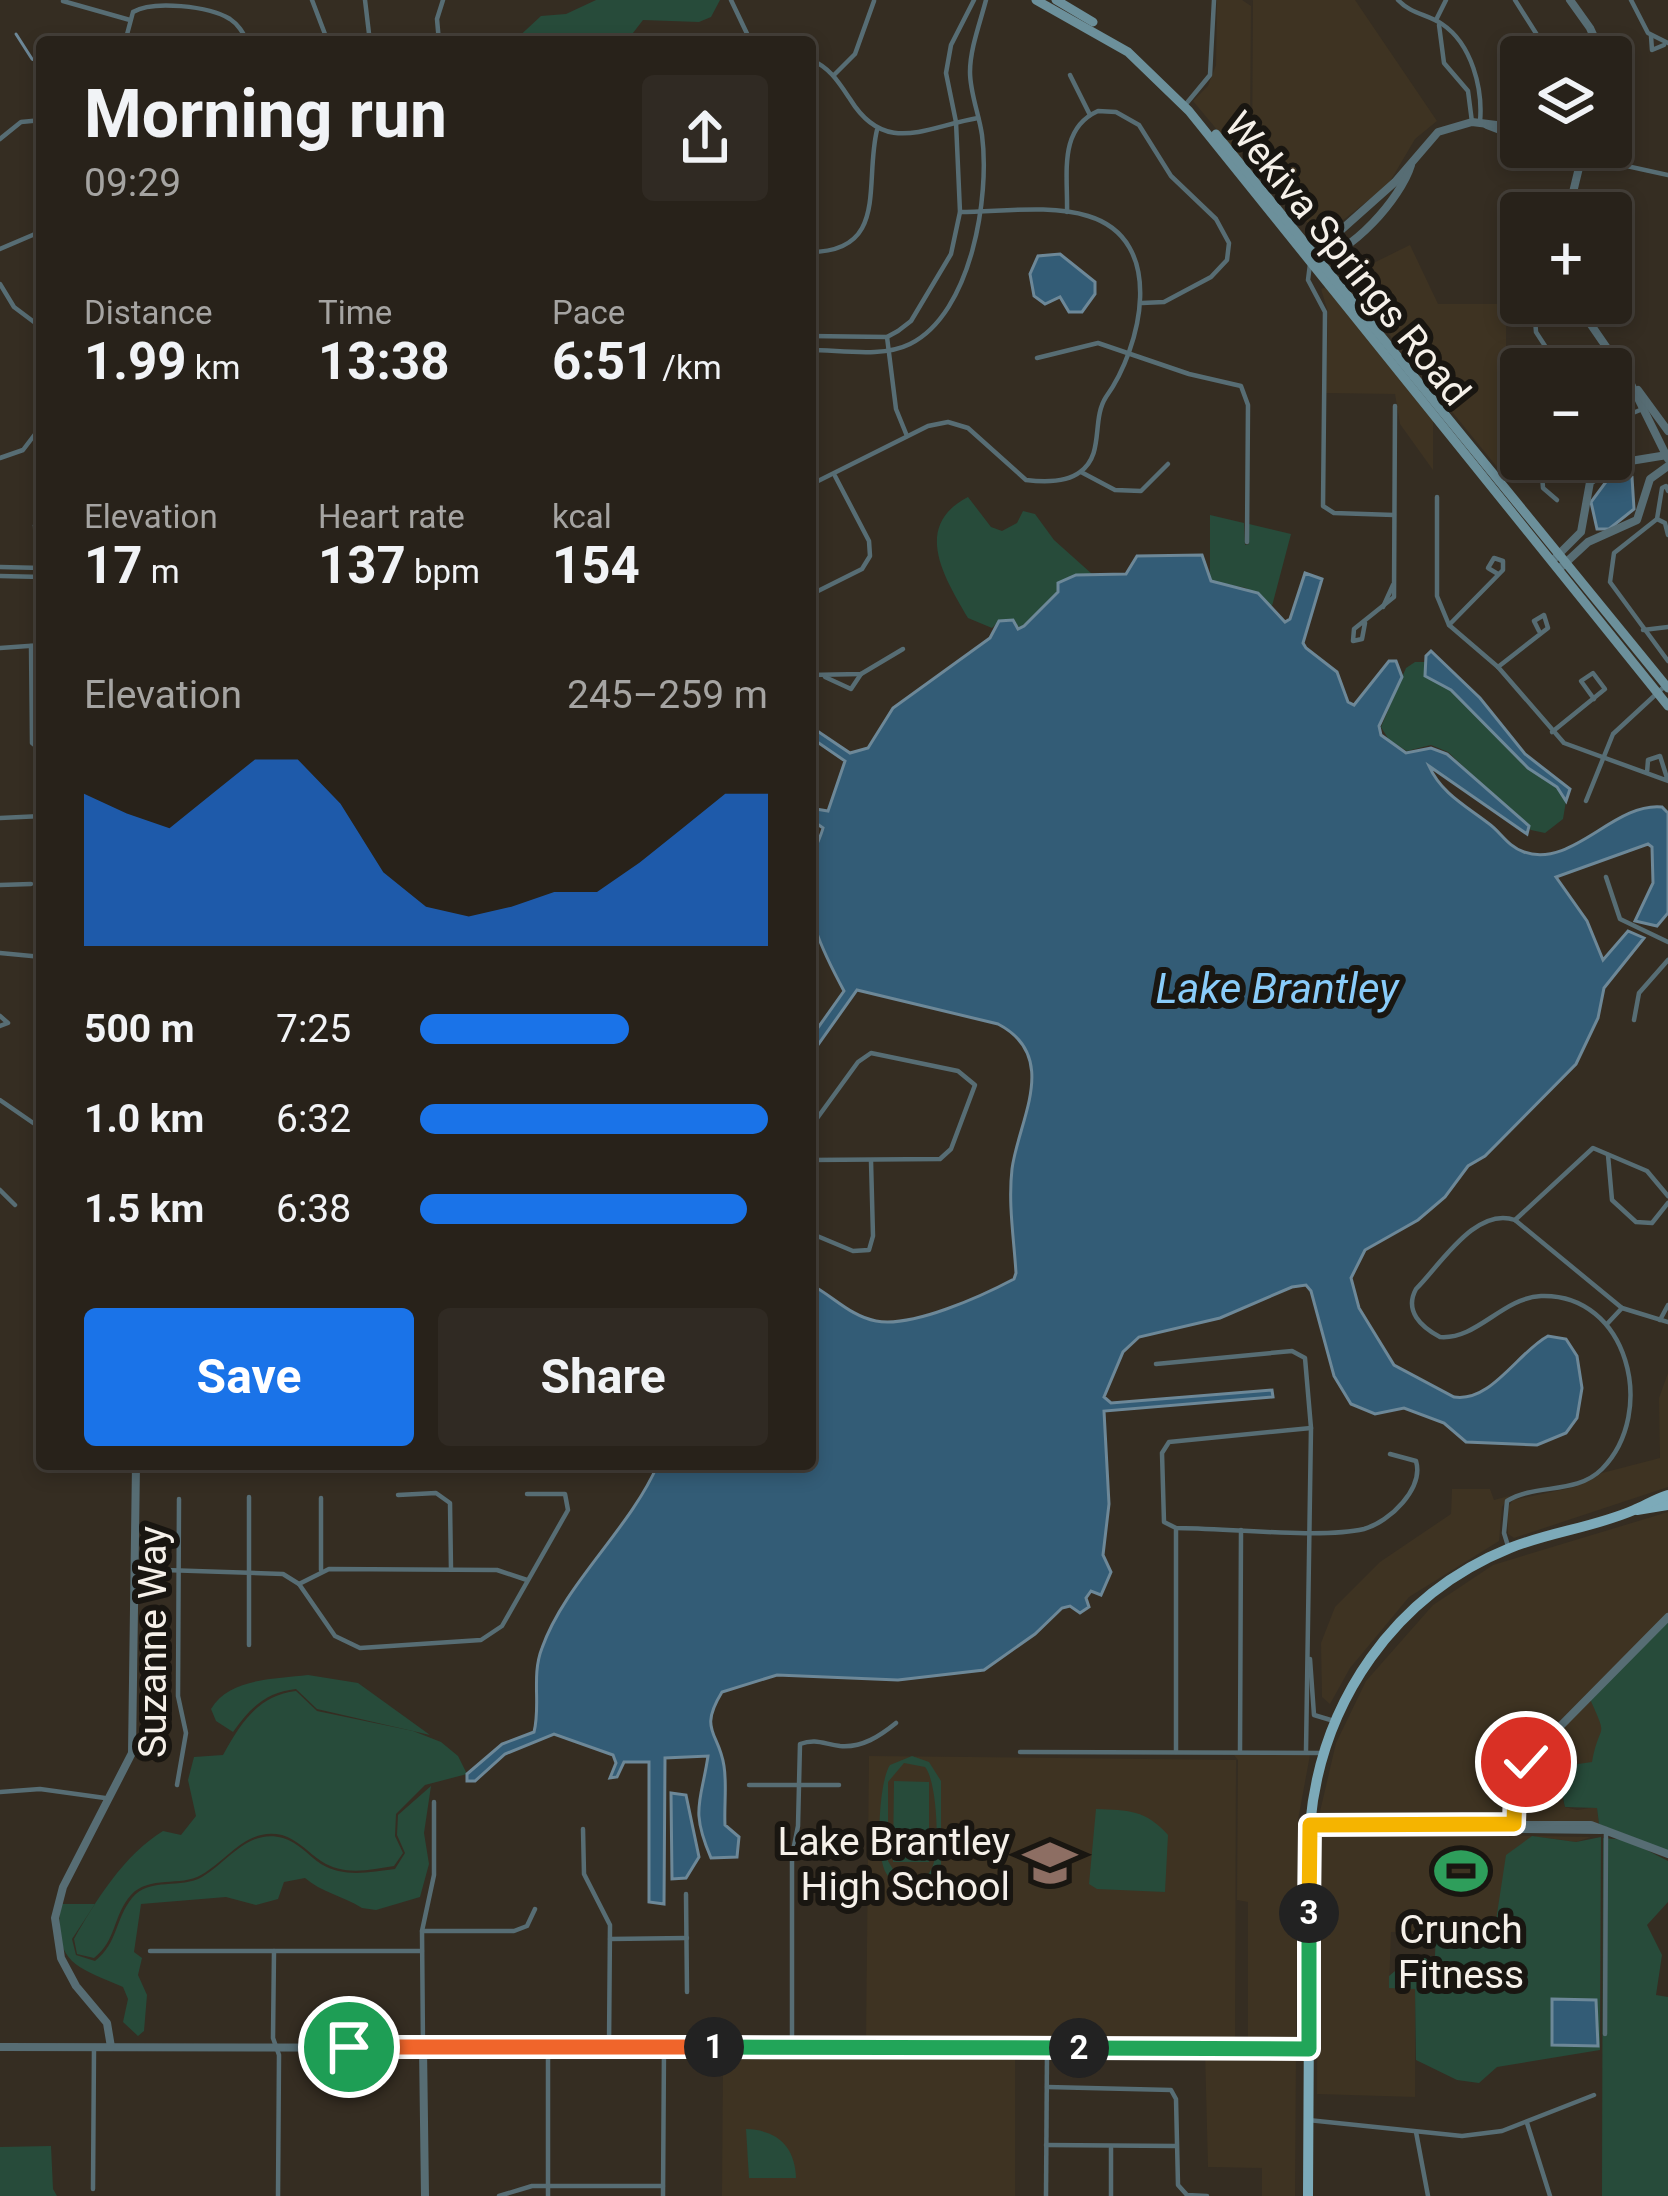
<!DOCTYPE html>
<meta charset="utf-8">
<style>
body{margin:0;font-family:Roboto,sans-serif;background:#302a23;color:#f1f3f6;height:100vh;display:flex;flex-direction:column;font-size:45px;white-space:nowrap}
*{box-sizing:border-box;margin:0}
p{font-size:39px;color:#a5a4a2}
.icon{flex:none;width:66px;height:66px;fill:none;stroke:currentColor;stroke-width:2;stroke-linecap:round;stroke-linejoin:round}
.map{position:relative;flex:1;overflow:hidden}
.drawer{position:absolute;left:36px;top:36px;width:780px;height:1434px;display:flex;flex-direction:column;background:#28221a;border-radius:12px;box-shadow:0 6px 18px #0003,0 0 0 3px #443f39}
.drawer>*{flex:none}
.fabs{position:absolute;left:1500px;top:36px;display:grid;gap:24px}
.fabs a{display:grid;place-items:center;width:132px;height:132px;border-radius:12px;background:#28221a;box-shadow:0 6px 18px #0003,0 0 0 3px #443f39;font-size:60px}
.pin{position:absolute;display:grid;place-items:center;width:102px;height:102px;color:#fff;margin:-51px;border:6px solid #fff;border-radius:50%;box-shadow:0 3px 12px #0007}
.km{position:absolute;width:60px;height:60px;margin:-30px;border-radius:50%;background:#222;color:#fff;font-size:33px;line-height:60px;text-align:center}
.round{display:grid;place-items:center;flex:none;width:126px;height:126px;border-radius:12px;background:#302a23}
.overview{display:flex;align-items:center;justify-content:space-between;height:204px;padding:0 48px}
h1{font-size:66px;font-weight:700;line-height:90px}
.figures{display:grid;grid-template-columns:repeat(3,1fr);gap:18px;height:204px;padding:12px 48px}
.figures div{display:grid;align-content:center}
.figures b{font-size:51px;font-weight:700}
.figures small{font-size:33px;font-weight:400}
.figures p{font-size:33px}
.chart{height:336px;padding:24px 48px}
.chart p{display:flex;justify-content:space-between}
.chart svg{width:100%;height:216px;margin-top:12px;fill:#1a73e8;opacity:.7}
.primary-button{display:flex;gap:24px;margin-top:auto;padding:24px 48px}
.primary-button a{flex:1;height:138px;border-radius:12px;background:#1a73e8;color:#fff;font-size:48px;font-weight:700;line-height:138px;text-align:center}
.primary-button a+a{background:#302a23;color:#f1f3f6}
ul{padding:0 48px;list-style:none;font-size:39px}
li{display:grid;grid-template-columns:192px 144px 1fr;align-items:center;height:90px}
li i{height:30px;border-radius:15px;background:#1a73e8}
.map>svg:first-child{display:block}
.built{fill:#3e3322}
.green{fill:#274b3a;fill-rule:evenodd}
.water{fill:#335c76;stroke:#6d8898;stroke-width:3}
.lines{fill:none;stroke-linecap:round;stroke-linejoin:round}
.stream{stroke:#6d8898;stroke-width:3}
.minor{stroke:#576d74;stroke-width:4.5}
.tertiary{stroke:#576d74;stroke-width:8}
.secondary{stroke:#6c909b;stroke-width:9}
.primary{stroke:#7caab9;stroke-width:10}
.split-1-casing{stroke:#fff;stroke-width:24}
.split-2-casing{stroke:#fff;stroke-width:24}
.split-3-casing{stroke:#fff;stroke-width:24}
.split-4-casing{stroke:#fff;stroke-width:24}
.split-1{stroke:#f0652b;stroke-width:15}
.split-2{stroke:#22a559;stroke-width:15}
.split-3{stroke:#22a559;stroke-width:15}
.split-4{stroke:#f5b400;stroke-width:15}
.labels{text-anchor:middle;stroke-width:12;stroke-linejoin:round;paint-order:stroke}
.street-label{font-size:39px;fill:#f5f0e9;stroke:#191611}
.poi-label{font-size:39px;fill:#f5f0e9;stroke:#191611;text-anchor:end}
.water-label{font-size:42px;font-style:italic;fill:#89ccfa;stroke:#191611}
</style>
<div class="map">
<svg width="1668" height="2196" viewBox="0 0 1668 2196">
<rect width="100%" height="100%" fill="#352d22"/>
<g class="built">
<path d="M1217,0H1242L1251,6L1250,139L1239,156L1193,101L1208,86L1216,65Z"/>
<path d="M1253,0H1355L1437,121L1415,139L1388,185L1324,235L1317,234L1252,158Z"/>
<path d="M1410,245L1438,304H1506V478L1343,278Z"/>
<path d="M1326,287L1433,420V470L1400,424L1395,394L1326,393L1328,312L1321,289Z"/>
<path d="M1668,1373V1487L1514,1538L1508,1534L1507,1508L1513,1500L1575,1487L1602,1473L1660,1458L1659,1398Z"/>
<path d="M1452,1489H1490L1494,1500L1509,1496L1502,1507L1499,1541L1409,1597L1350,1668L1330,1704L1322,1697L1321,1643L1335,1607L1380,1562L1451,1514Z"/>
<path d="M1668,1512V1613L1532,1749L1512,1788L1511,1821L1318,1820L1336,1743L1366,1681L1433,1605L1493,1565Z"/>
<path d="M1590,1699L1603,1717L1604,1730L1592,1763L1565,1773L1563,1800L1565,1807L1577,1810L1597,1807L1599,1824L1516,1821L1517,1789L1527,1764Z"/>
<path d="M1234,1755H1310L1298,1820L1296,2046L1248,2045V1902L1237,1900L1238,1760Z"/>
<path d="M869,1756L1236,1760L1235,2041H866Z"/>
<path d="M1318,1832L1591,1837L1576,1842L1532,1836L1496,1928L1391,1932L1389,1987L1415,1989V2097L1317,2094Z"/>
<path d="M1205,2051H1296L1295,2196H1262V2168L1208,2167Z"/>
<path d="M723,2059H1015V2196H722Z"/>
</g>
<g class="green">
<path d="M596,0H720L711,17L699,22L643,20L626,42H513L541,16L566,14Z"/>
<path d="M968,497L991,527L1002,531L1017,523L1023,511L1035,514L1054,540L1092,574L1076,575L1020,628L1013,621H999L992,628L968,618C944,577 912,526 968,497Z"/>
<path d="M1210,515L1244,523L1245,545L1249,544V524L1291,534L1272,606L1246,588L1210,581Z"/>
<path d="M1415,662H1425L1426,676L1451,689L1528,768L1557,787L1566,801L1563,819L1545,833L1531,830L1448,752L1431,745L1407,751L1389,740L1381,727L1406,668Z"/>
<path d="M1668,1620V1851L1599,1824L1597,1808L1565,1807C1561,1794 1563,1776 1571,1765L1592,1762C1600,1719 1609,1742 1590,1699Z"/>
<path d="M308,1675L358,1683L430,1735L317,1709L296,1689C266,1692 250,1708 233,1732L216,1721L211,1709C229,1678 275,1679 308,1675Z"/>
<path d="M296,1691L317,1711L413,1731L441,1742L458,1756L467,1774L425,1785L396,1814L395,1836L403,1853L394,1866C370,1870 343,1876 321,1861C309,1853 297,1839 282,1835C246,1827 228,1860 201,1875C181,1887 149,1875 131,1895C113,1915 117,1940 94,1958L77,1954L74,1939C96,1900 124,1855 163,1831L181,1835L196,1816L188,1780L194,1757L223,1755C241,1723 257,1696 296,1691Z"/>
<path d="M912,1756L929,1762L941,1781V1881L934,1877L911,1887C900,1885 892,1883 886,1873C875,1855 879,1781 890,1765ZM904,1763L925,1767C937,1780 941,1855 931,1870C926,1878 922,1878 915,1880L897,1876L888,1861V1782Z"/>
<path d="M894,1781L929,1782V1862H893Z"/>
<path d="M431,1786L424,1833L429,1864L420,1897L376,1910L362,1908C343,1896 321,1892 305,1878L284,1882L278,1899L256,1905L226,1897L141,1904L134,1952L142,1958L138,1975L147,1995L144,2031L138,2036L123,2022L128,1999L123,1987C75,1966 53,1963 61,1904H95L72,1939L76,1955L95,1961C118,1943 115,1919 132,1898C149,1877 182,1889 202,1877C228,1862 248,1828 283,1838C298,1842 309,1856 321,1864C344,1878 370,1872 395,1869L405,1853L397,1835L398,1815Z"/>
<path d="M1096,1809C1128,1810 1146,1810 1168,1835L1165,1892L1097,1889L1089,1884Z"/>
<path d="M1532,1836L1576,1842L1601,1837L1600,2050L1497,2067L1479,2083L1457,2080L1416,2060L1415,1989L1389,1988V1976L1412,1957L1435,1956L1436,1930L1495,1927L1506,1855ZM1593,1999L1597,2003L1598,2046L1552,2045L1551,2002Z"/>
<path d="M1603,1838L1627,1840L1668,1861V1902L1647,1925L1662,1955L1656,1995L1668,1997V2196H1602Z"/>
<path d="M746,2129C778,2130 795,2147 796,2178H749Z"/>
<path d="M51,2146L53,2189L57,2196H0V2147Z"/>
</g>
<g class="water">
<path d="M1060,254L1095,282V294L1082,312H1069L1060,297L1045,304L1034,296L1030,274L1038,256Z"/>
<path d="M1611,475L1632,477L1634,509L1609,529H1597L1591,502Z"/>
<path d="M1202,555L1211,581L1258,593L1285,622L1290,619L1305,573L1322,579L1303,643L1306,648L1337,672L1348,702L1354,705L1389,661H1396L1402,677L1379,726L1381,735L1406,753L1431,748L1447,754L1529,826L1527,834L1429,766C1441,793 1466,806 1488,823C1501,832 1507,846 1524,852C1572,869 1614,802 1662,807L1668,813V913L1657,926L1635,921L1653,883L1652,847L1648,844L1556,877L1587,921L1603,960L1628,931L1644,938L1604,988L1598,1018L1576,1064L1485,1156L1468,1166L1445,1197L1418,1220L1365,1250L1351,1278L1359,1308L1394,1365L1454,1397C1491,1403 1518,1352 1548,1336L1566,1339L1577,1356L1582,1388L1577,1418L1566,1433L1537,1445L1466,1442L1444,1423L1404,1408L1375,1414L1351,1404L1334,1376L1311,1291L1306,1285L1292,1287L1220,1318L1139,1337L1123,1352L1104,1397L1111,1403L1272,1390L1273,1397L1104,1411L1109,1504L1103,1555L1111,1572L1101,1595L1091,1591L1086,1598L1089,1607L1080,1613L1070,1606L1062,1608L1035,1634L984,1670L898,1680L777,1675L722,1692C698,1731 719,1732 724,1766C727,1784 724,1806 725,1825L739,1837L737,1857L711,1858C690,1809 701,1803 708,1756L665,1758L664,1904L649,1902V1762H624L617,1777L610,1778L616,1763L613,1755L554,1734L505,1754L475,1781H467V1774L502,1744L534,1732C541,1705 531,1676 542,1648C565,1583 630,1529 658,1464H810V1284C833,1296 850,1316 876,1321C912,1328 982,1296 1014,1279L1016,1273C1014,1239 1008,1204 1012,1169C1018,1121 1061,1057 998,1024L857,990L810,1056V1039L844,991C823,952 802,912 810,864C812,852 820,840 823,828L810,819V808L828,811L845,761L810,737V726L850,753L868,748L893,708L990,638L999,621L1013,620L1018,629L1024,626L1058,592V583L1076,575L1126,574L1137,556Z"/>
<path d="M1431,651L1480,698L1525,754L1570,789L1566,801L1557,787L1528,768L1451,690L1425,676L1426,656Z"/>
<path d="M671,1793L686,1795L699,1857L686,1878L672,1879Z"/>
<path d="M1552,1999L1596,2000L1598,2046L1552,2045Z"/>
</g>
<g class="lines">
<path class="stream" d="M16,34L32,59L42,63"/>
<g class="minor">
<path d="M312,0L328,42"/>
<path d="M365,0L370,42"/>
<path d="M731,0L751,42"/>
<path d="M1398,0C1411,14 1427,14 1442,24C1472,44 1483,89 1480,122"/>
<path d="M1515,0L1551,57"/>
<path d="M1631,0L1648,33L1668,43"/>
<path d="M63,1L130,20"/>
<path d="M1436,20L1446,0"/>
<path d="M1439,25L1444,63L1468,91L1472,122"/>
<path d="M1651,36L1652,50L1664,45"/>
<path d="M125,42L133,12C153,0 209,6 230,19C239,25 243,33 248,42"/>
<path d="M439,42L437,19L443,0"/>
<path d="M810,59C830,68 838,81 850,99C885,156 925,127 978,118"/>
<path d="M834,75L855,54L874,1"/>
<path d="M1070,75L1090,115"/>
<path d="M1186,104L1210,75L1214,0"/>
<path d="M0,139L21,122L42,120"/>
<path d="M1588,147L1620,161"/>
<path d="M1581,156L1668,175"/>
<path d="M42,193L38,197L42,206"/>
<path d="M1067,212C1068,174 1058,129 1098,111L1116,112L1139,125L1171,176L1216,219L1229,243L1227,260L1211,277L1164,302L1142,303"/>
<path d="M0,249L42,231"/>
<path d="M810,252C889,252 864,183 877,130"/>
<path d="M1310,264L1308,280L1325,312L1323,506L1334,513L1394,515"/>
<path d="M1521,282L1520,212L1534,207L1568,212"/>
<path d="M0,284L14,307L42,328"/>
<path d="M1534,305L1536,332L1560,369"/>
<path d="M810,336L887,337L898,331L911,321L951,254L960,212L956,122L946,73L951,45L974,0"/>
<path d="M887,337L896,409L907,436"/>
<path d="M810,350C841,350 882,358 910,344C972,313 990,196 982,135C979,114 970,93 970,72C970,49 980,23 986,0"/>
<path d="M1037,358L1098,343L1189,374L1241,386L1248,405L1247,542"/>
<path d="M1611,422L1645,408"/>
<path d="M0,458L23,450L42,425"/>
<path d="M1557,459L1542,475L1543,488L1557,500"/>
<path d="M1081,472L1115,490L1141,491L1168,464"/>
<path d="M810,485L928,426L948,422L968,428L1026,480C1043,482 1066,483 1080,472C1105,454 1091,420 1106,397C1141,348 1168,240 1088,216C1050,204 1000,212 960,212"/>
<path d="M1668,491L1666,486L1662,488L1657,519L1665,523L1668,535"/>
<path d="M1437,497V596L1449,625L1498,667L1564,743L1668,781L1660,756L1648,760L1647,773"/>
<path d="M1657,519L1614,553L1610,582L1668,661"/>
<path d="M35,525L38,577"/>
<path d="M0,567L42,568"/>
<path d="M0,576L42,577"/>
<path d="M810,595L862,569L870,556L869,541L835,476"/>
<path d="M1383,607L1393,585"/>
<path d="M1365,623L1362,639L1353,641L1354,629L1394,597L1395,406"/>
<path d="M1449,625L1503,570V561L1494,558L1488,568L1498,574"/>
<path d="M1643,630L1668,627"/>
<path d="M31,646L32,743L42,751"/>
<path d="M0,648L42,645"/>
<path d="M1498,667L1548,628L1544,615L1534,621L1539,631"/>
<path d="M810,675L861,674L903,649"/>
<path d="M825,677L851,689L861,674"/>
<path d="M1552,732L1605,689L1593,673L1581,681L1594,699"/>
<path d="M1586,801L1613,734L1666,685"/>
<path d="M0,818L42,816"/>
<path d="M1606,877L1620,919L1668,942"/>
<path d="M0,885L31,884"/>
<path d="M0,953L42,957"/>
<path d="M0,1016L8,1023L0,1026"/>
<path d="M1634,1020L1639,993L1668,960"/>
<path d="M0,1100L42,1129"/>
<path d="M810,1128L858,1062L871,1053L958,1071L975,1085L951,1149L940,1159L810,1160"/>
<path d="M1608,1155L1612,1200L1636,1222L1652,1223L1668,1203"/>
<path d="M0,1190L15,1205"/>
<path d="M1515,1220L1593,1148L1647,1171L1668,1196"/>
<path d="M810,1233L853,1251L869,1250L873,1236L871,1161"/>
<path d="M1660,1320L1668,1305"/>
<path d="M1607,1324L1622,1308"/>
<path d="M1156,1364L1292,1351L1305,1358L1311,1428L1306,1751"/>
<path d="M1311,1428L1169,1442L1162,1453L1164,1522L1176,1528C1224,1528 1322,1539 1364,1529C1390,1522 1424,1488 1416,1461L1390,1454"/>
<path d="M398,1495L436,1493L450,1503L451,1569"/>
<path d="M1508,1546L1504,1533L1507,1501C1536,1483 1576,1495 1602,1469C1658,1412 1628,1293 1541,1296C1502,1298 1477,1340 1440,1337C1421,1327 1404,1311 1416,1289C1441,1264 1476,1206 1515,1220L1622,1308L1668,1322"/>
<path d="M134,1569L283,1574L299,1584L335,1636L360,1648L481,1640L502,1626L568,1510L565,1494H527"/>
<path d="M321,1570V1498"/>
<path d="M299,1584L329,1569L497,1570L527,1580"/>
<path d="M249,1645V1497"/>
<path d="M1310,1659L1314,1715L1334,1721"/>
<path d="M1020,1752L1323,1753"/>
<path d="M1176,1752V1530"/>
<path d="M1240,1752L1241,1530"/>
<path d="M177,1785L186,1733L178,1696L179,1499"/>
<path d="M749,1785H839"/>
<path d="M0,1792L40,1789L105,1798"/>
<path d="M583,1829L584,1874L610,1925L609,2047"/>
<path d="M686,1894L687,1992"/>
<path d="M422,1931H514L527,1926L535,1909"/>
<path d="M610,1939L687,1938"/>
<path d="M150,1951H422"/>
<path d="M274,1951L273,2038L279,2055L278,2196"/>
<path d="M1605,2034L1606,1829"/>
<path d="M423,2047L422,1931L434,1875V1802"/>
<path d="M792,2048V1856L798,1826L800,1744C816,1738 824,1744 840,1746C862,1748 880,1736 896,1723"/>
<path d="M1047,2087L1171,2090L1176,2099L1178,2185L1187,2195L1207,2196"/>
<path d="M1308,2120L1462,2136L1502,2131L1594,2095"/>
<path d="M1527,2123L1550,2196"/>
<path d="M1416,2132L1428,2196"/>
<path d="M1046,2145L1176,2146"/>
<path d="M93,2189L94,2047"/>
<path d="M499,2196L532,2186H663"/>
<path d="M548,2196V2047"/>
<path d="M663,2196L664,2047"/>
<path d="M1046,2196L1047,2052"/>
<path d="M1111,2196V2148"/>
</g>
<g class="tertiary">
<path d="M1570,0L1590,28L1603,57"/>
<path d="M1487,125L1521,138"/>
<path d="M1550,147L1581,156"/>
<path d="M1568,213L1584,147"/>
<path d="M1313,255L1395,182L1438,132L1472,122L1521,128"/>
<path d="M1315,259C1350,256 1401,198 1411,165"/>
<path d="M1576,303L1629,380L1668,459"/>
<path d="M1638,390L1668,431"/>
<path d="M1553,560L1581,532L1590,482L1618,463L1667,455"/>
<path d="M1560,568L1588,542L1637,520L1650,479L1668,466"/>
<path d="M1513,1824L1515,1789L1525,1762L1668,1617"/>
<path d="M1311,1825H1591L1668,1854"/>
<path d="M1311,1826L1601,1830"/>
<path d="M0,2047L1309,2049"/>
<path d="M111,2047L107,2023L76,1986L61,1958L55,1918L63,1887L132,1753L136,1464"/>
<path d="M423,2047L425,2196"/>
</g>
<g class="secondary">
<path d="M1036,0L1128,52L1189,111L1668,706"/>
<path d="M1056,0L1093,22"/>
<path d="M1216,134L1668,688"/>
</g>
<g class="primary">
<path d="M1637,1510L1668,1505"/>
<path d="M1308,2196L1310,1825C1321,1702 1394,1595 1510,1548C1550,1532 1595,1527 1634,1510C1646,1505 1655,1499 1668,1495"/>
</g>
</g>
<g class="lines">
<g class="split-1-casing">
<path id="split-1" d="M349,2047H714"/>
</g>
<g class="split-2-casing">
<path id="split-2" d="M714,2047L1079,2048"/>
</g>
<g class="split-3-casing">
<path id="split-3" d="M1079,2048L1309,2049V1913"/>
</g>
<g class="split-4-casing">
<path id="split-4" d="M1309,1913L1310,1825L1514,1824L1515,1789L1526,1762"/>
</g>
<use href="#split-1" class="split-1"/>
<use href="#split-2" class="split-2"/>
<use href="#split-3" class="split-3"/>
<use href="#split-4" class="split-4"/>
</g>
<defs>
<g id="school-bare" transform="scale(4.14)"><path d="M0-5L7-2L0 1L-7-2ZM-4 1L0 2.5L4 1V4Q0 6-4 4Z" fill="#8d6e63" stroke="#191611" stroke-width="2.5" paint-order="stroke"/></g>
<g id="stadium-bare" transform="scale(4.14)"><path d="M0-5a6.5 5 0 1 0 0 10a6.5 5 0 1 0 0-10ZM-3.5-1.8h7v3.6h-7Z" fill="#2e9e5b" stroke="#191611" stroke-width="2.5" paint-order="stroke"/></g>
</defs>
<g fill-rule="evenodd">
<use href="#school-bare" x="1050" y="1863"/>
<use href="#stadium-bare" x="1461" y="1871"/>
</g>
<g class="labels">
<g class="street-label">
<text transform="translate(1348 258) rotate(51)" y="14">Wekiva Springs Road</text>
<text transform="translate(152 1642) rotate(-90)" y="14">Suzanne Way</text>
</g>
<g class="poi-label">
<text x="1010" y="1855">Lake Brantley<tspan x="1010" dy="45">High School</tspan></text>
<text x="1461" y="1943" text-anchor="middle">Crunch<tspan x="1461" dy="45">Fitness</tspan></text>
</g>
<g class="water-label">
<text x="1277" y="1003">Lake Brantley</text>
</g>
</g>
</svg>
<div class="fabs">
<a><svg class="icon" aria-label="layers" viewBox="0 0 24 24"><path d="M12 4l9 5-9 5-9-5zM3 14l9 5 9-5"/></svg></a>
<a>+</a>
<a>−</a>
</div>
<div class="pin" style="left:349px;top:2047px;background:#1e9e55"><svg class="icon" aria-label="arrive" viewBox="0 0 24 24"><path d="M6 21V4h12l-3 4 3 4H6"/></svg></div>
<div class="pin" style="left:1526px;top:1762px;background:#d93025"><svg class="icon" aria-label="check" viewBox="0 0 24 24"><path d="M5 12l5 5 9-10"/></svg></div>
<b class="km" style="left:714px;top:2047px">1</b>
<b class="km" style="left:1079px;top:2048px">2</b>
<b class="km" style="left:1309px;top:1913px">3</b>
<section class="drawer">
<div class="overview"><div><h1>Morning run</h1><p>09:29</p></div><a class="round"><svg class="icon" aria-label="share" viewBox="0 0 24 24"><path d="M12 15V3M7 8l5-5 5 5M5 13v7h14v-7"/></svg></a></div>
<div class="figures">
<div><p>Distance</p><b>1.99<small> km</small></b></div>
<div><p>Time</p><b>13:38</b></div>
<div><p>Pace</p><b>6:51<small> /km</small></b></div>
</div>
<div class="figures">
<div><p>Elevation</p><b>17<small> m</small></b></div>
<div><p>Heart rate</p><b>137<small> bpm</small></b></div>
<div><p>kcal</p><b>154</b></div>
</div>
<div class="chart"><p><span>Elevation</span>245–259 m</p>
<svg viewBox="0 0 160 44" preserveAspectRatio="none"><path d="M0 44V13L10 17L20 20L30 13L40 6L50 6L60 15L70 29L80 36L90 38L100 36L110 33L120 33L130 27L140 20L150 13L160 13V44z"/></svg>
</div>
<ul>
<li><b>500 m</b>7:25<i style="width:60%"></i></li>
<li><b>1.0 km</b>6:32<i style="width:100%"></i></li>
<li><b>1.5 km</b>6:38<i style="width:94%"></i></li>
</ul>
<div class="primary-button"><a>Save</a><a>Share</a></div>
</section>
</div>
